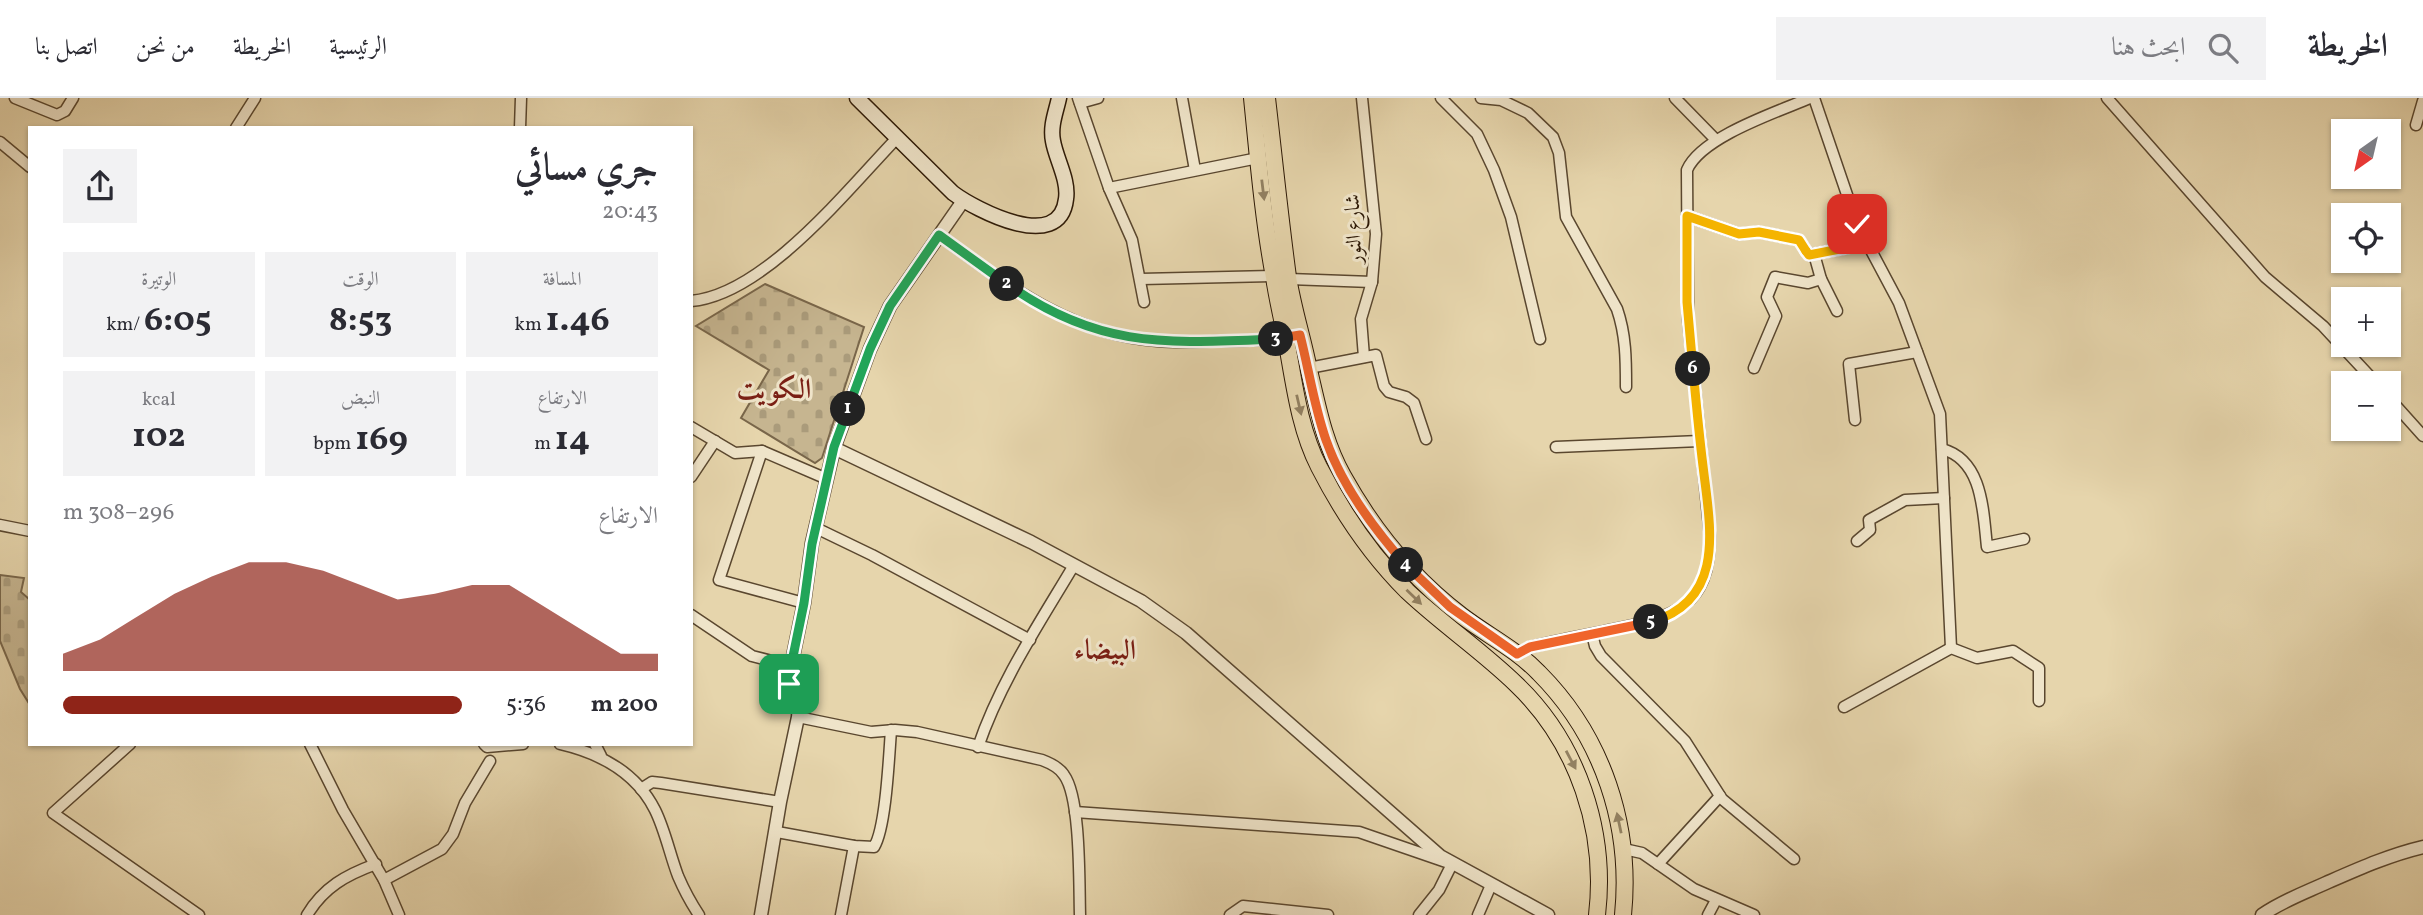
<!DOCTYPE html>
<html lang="ar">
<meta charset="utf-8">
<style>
body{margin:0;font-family:Vollkorn,Amiri,serif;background:#f2f2f3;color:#2b2b33;direction:rtl;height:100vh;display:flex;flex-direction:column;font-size:26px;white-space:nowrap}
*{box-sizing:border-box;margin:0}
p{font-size:23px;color:#7c7c81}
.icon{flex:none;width:38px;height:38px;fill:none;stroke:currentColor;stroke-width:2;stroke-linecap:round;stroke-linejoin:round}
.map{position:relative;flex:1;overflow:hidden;direction:ltr}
.drawer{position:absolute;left:28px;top:28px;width:665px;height:620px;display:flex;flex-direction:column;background:#fff;border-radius:0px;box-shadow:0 2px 5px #0004;direction:rtl}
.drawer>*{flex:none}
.needle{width:46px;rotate:214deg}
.controls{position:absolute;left:2331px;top:21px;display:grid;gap:14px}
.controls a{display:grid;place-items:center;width:70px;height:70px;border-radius:0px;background:#fff;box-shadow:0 2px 5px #0004;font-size:35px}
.pin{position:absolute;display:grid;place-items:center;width:60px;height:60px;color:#fff;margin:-30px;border-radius:14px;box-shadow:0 4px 10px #0006}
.km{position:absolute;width:35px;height:35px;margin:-18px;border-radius:50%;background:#222;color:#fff;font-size:19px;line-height:35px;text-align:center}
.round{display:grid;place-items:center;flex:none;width:74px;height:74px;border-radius:0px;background:#f2f2f3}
.head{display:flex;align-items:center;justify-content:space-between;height:119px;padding:0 35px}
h1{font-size:38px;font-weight:700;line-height:52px}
.figures{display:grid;grid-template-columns:repeat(3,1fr);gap:10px;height:119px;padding:7px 35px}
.figures div{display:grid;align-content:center;border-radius:0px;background:#f2f2f3;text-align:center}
.figures b{font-size:35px;font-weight:700}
.figures small{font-size:19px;font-weight:400}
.figures p{font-size:19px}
.chart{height:196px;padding:14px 35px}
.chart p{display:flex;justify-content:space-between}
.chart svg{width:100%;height:126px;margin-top:7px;fill:#8f2418;opacity:.7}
ul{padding:0 35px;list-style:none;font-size:23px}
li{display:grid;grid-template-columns:112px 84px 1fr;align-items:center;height:52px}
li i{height:18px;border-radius:9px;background:#8f2418}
header{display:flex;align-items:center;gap:42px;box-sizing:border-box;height:98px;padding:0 35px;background:#fff;border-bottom:2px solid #e1e1e2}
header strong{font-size:33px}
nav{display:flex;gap:38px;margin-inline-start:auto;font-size:24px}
.search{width:490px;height:63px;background:#f2f2f3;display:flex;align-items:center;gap:18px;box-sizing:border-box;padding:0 24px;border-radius:0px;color:#7c7c81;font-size:26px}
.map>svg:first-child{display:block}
.cemetery{fill:url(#cemetery-stones);stroke:#79664a;stroke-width:2}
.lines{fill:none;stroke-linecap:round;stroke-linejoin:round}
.minor-casing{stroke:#5a472f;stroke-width:13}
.tertiary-casing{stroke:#5a472f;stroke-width:15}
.secondary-casing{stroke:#2c1805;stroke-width:17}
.primary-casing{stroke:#2c1805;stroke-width:18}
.minor{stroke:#efe4c9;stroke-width:10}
.tertiary{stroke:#efe4c9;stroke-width:12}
.secondary{stroke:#efe4c9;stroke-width:14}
.primary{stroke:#e6d5ac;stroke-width:16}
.oneway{fill:#928061}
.split-1-casing{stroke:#fff;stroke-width:14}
.split-2-casing{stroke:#fff;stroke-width:14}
.split-3-casing{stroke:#fff;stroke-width:14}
.split-4-casing{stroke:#fff;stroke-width:14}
.split-5-casing{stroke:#fff;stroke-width:14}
.split-6-casing{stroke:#fff;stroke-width:14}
.split-7-casing{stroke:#fff;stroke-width:14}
.split-8-casing{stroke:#fff;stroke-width:14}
.split-1{stroke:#22a559;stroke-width:9}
.split-2{stroke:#22a559;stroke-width:9}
.split-3{stroke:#22a559;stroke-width:9}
.split-4{stroke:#f0652b;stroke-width:9}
.split-5{stroke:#f0652b;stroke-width:9}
.split-6{stroke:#f5b400;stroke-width:9}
.split-7{stroke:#f5b400;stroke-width:9}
.split-8{stroke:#f5b400;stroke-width:9}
.labels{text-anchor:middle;stroke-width:6;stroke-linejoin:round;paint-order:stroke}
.street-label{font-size:21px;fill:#2c1805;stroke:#efe4c9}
.district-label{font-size:28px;font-weight:bold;fill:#7a1f14;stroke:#efe4c9}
</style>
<header>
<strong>الخريطة</strong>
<div class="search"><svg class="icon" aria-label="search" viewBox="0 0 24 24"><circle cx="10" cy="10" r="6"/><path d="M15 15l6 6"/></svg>ابحث هنا</div>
<nav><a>الرئيسية</a><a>الخريطة</a><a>من نحن</a><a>اتصل بنا</a></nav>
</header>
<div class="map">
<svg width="2423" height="817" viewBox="0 0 2423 817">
<defs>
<pattern id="cemetery-stones" width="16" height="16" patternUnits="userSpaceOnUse" patternTransform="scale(1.75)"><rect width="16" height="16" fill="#c6b590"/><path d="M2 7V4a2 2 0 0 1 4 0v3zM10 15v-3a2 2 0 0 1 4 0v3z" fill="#aa9b7b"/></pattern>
</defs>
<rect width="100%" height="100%" fill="#e6d5ac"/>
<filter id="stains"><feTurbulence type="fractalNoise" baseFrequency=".00286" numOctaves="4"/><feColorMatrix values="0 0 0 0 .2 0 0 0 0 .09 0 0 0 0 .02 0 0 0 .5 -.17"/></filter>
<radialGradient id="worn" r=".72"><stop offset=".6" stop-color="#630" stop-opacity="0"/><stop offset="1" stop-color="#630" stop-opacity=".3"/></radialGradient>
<g class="cemetery">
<path d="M765,186L864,229L822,360L815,365L741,320L769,272L696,228Z"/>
<path d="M0,477L24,480L21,494L30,502V607L20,591L0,543Z"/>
</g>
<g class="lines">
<g class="minor-casing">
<g id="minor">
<path d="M15,0L57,17L65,13L73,0"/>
<path d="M1078,0L1109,90L1132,142L1144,204"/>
<path d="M1182,0L1195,72"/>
<path d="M1362,0L1376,136L1372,184L1361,221L1364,259"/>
<path d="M1441,0L1477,36L1494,72L1511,119L1540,241"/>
<path d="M1481,0L1501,2L1528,15L1553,39L1559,55L1566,119L1617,211C1626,237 1626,262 1626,289"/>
<path d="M1675,0L1716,42"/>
<path d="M1814,0L1857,126L1899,205L1940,316L1951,550"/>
<path d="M2107,0L2265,179L2323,228L2376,285"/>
<path d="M1080,5L1098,0"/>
<path d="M2416,27L2423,3"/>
<path d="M236,30L255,0"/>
<path d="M520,30L521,0"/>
<path d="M0,44L30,69"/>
<path d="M1109,90L1258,60"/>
<path d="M1687,118L1739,136L1759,134L1799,142L1809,157L1866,146"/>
<path d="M939,137C1008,187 1068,236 1157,243C1178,245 1200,244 1221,243C1244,242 1268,244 1291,239"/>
<path d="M1141,181L1273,178"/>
<path d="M1289,181L1372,184"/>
<path d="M1821,181L1837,213"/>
<path d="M691,203C764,197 848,91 897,40"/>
<path d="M1309,270L1376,257L1384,288L1389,294L1406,299L1414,305L1426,341"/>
<path d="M1754,270L1776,218L1767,199L1775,179L1808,185L1821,181L1814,156"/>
<path d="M2389,300L2423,338"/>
<path d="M1855,322L1849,266L1917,254"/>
<path d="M691,329L735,355L762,353L827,381"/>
<path d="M1556,349L1700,343"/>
<path d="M1942,351C1983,362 1983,413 1987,449L2024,441"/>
<path d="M762,353L719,482L804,505"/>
<path d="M691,379L715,343"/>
<path d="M0,427L30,433"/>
<path d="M816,430L872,457L1030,542"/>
<path d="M1857,443L1870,432L1869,422L1905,402L1944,400"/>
<path d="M691,517L752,558L791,568"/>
<path d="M1592,536L1595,548L1601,558L1685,643L1722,701L1794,761"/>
<path d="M1517,556L1530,549C1558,542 1586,537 1614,531C1674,519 1710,509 1710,438L1688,221L1687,72C1701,39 1777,14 1810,0"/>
<path d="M1844,609L1951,550L1977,560L2013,553L2039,570V603"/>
<path d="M798,619L871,634L895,632L917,634L1042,662C1050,665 1059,669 1064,677C1081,700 1079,786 1080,817"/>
<path d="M130,646L53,715L199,817"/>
<path d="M310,646L343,712L384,782L399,817"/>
<path d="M484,646L487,649L523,646"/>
<path d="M560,646C599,655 636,674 655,712C665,732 670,757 678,778C684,792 691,805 699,817"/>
<path d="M595,646L601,658"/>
<path d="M978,649C1000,584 1039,526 1074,467"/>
<path d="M641,691L652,684L661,685L780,704"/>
<path d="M1075,714L1359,734L1452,766L1439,792L1419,817"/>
<path d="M777,734L854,748L874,749C886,730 889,658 891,632"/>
<path d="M1624,751L1642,755L1694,791L1754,817"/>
<path d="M1658,766L1720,698"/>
<path d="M384,782L442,751L453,736L465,705L490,663"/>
<path d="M307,817C324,789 346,777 376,766"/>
<path d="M841,817L854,748"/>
<path d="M1230,817L1243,808L1328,817"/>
<path d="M1478,817L1491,787"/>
<path d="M1708,817L1716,802"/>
</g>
</g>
<g class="tertiary-casing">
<g id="tertiary">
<path d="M834,350L1031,444L1141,503L1186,535L1440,758L1548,817"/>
<path d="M761,817L780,704L798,619C800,605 790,592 789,578L804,505L812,445L834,350L870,251L890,208L963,103"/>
<path d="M2262,817C2282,803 2304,795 2326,785C2358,771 2389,757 2423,749"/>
</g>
</g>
<g class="secondary-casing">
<path id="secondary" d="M857,0L953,95C976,112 1060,156 1066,101C1069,82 1056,61 1053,43C1050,28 1056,14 1059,0"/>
</g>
<g class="primary-casing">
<g id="primary">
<path d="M1252,0C1258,59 1263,120 1274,179C1277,200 1282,220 1286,241C1294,284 1299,330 1319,369C1342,414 1371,457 1407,493C1442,526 1482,553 1516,586C1578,645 1607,733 1597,817"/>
<path d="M1267,0C1274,60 1280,120 1288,179C1293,211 1303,241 1309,272C1318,310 1324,344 1343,378C1373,432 1412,480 1462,518C1487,537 1517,552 1539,575C1603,639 1632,728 1623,817"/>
</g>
</g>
<use href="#minor" class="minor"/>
<use href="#tertiary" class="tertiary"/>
<use href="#secondary" class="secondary"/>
<use href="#primary" class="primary"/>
</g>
<defs><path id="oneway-solid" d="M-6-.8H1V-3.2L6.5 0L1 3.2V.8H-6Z" transform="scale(1.75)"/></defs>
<g class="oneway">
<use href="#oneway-solid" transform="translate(1263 92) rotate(83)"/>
<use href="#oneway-solid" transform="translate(1299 307) rotate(77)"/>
<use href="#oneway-solid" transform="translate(1414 499) rotate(44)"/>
<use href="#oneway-solid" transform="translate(1571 662) rotate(62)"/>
<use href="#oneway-solid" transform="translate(1619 725) rotate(-102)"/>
</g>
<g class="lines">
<g class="split-1-casing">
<path id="split-1" d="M789,586V578L804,505L812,446L834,349L848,311"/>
</g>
<g class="split-2-casing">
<path id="split-2" d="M848,311L870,251L890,208L939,137L1007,186"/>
</g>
<g class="split-3-casing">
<path id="split-3" d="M1007,186C1100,252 1169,245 1276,241"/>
</g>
<g class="split-4-casing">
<path id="split-4" d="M1276,241L1300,237C1309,272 1314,308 1326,342C1342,388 1374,431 1406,467"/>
</g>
<g class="split-5-casing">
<path id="split-5" d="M1406,467L1450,509L1517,556L1530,549L1651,524"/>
</g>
<g class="split-6-casing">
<path id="split-6" d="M1651,524C1727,502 1710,428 1703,368C1699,336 1696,303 1693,271"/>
</g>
<g class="split-7-casing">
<path id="split-7" d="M1693,271L1687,204V118L1739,136L1759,134L1799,142L1806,153"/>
</g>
<g class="split-8-casing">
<path id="split-8" d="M1806,153L1809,157L1866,146L1857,126"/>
</g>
<use href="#split-1" class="split-1"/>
<use href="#split-2" class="split-2"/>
<use href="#split-3" class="split-3"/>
<use href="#split-4" class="split-4"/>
<use href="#split-5" class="split-5"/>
<use href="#split-6" class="split-6"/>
<use href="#split-7" class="split-7"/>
<use href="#split-8" class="split-8"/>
</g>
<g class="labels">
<g class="street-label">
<text transform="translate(1353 131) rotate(-92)" y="7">شارع النور</text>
</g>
<g class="district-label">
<text x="774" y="300">الكويت</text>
<text x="1105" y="561">البيضاء</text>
</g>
</g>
<rect width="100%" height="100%" filter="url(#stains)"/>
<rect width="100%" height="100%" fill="url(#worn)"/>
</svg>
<div class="controls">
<a><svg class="needle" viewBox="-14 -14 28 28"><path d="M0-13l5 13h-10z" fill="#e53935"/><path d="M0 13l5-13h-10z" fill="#7c7c81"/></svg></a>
<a><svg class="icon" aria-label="locate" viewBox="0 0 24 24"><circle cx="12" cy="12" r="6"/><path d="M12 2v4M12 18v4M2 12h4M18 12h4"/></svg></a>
<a>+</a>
<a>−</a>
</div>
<div class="pin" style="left:789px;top:586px;background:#1e9e55"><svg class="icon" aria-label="arrive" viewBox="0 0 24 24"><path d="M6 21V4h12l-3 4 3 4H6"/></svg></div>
<div class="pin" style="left:1857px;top:126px;background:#d93025"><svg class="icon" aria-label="check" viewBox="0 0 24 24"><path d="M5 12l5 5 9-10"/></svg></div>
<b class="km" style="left:848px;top:311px">1</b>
<b class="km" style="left:1007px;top:186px">2</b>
<b class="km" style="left:1276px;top:241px">3</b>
<b class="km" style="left:1406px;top:467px">4</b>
<b class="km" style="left:1651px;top:524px">5</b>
<b class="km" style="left:1693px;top:271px">6</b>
<section class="drawer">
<div class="head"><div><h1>جري مسائي</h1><p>20:43</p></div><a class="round"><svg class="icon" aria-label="share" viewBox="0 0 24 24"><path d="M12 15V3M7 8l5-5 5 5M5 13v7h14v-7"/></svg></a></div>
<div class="figures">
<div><p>المسافة</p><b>1.46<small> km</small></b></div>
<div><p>الوقت</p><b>8:53</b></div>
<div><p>الوتيرة</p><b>6:05<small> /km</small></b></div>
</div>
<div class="figures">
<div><p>الارتفاع</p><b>14<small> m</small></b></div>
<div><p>النبض</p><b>169<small> bpm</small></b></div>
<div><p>kcal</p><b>102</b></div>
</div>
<div class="chart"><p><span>الارتفاع</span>296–308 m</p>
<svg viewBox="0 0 160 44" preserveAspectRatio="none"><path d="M0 44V38L10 33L20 25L30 17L40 11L50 6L60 6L70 9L80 14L90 19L100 17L110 14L120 14L130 22L140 30L150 38L160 38V44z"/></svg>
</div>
<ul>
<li><b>200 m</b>5:36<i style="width:100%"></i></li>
</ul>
</section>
</div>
